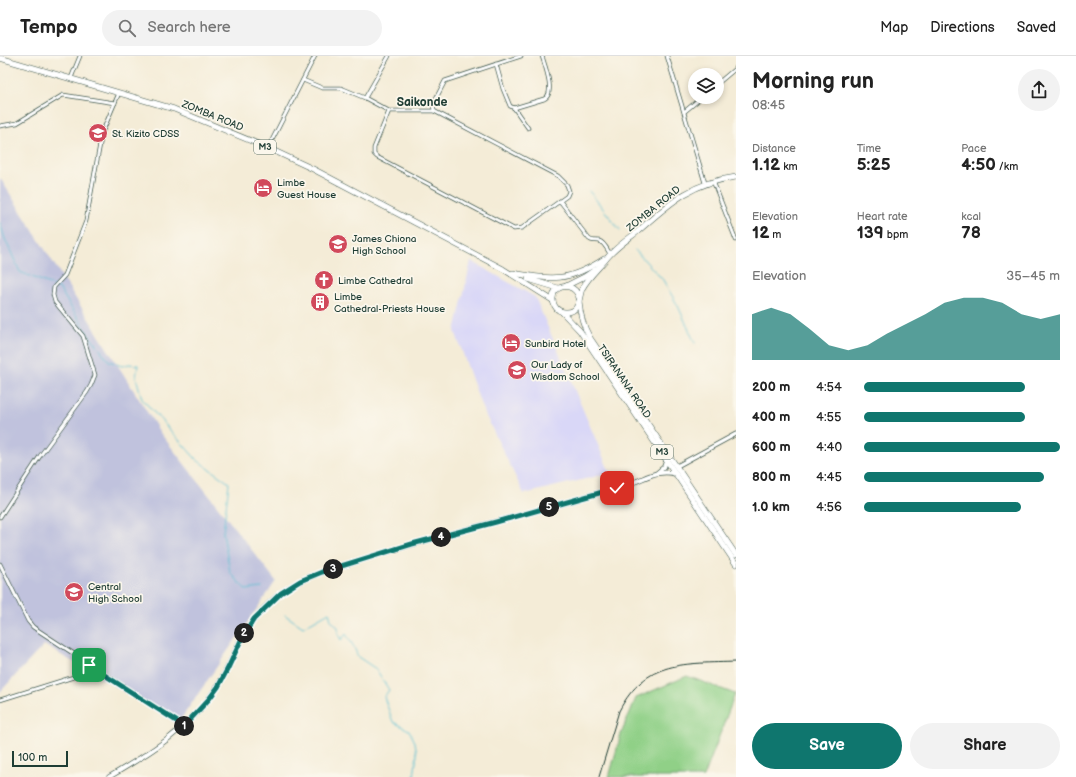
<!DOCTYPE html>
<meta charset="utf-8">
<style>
body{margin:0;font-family:"Balsamiq Sans",sans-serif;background:#f2f2f2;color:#222;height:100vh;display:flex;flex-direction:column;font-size:15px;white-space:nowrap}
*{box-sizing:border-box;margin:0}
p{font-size:13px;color:#767676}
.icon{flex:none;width:22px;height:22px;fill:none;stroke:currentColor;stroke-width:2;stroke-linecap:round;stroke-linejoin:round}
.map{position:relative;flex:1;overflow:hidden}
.drawer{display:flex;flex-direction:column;background:#fff;width:340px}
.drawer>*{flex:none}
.tools{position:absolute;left:688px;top:12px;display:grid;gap:8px}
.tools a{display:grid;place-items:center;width:36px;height:36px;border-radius:50%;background:#fff;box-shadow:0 2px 6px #0003;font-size:20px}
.scale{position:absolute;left:12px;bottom:10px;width:56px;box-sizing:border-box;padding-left:4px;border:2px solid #1f3d34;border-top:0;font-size:11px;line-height:14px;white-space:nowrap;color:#1f3d34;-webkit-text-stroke:3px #fbf7ec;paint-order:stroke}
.pin{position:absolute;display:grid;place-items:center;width:34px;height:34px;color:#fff;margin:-17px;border-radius:8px;box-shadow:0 2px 6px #0006}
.km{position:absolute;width:20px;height:20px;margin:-10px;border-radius:50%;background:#222;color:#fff;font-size:11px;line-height:20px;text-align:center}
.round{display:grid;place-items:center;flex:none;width:42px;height:42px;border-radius:21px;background:#f2f2f2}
.overview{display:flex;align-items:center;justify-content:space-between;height:68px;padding:0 16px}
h1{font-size:22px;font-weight:700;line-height:30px}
.stats{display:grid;grid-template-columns:repeat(3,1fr);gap:6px;height:68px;padding:4px 16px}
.stats div{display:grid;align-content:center}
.stats b{font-size:17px;font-weight:700}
.stats small{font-size:11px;font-weight:400}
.stats p{font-size:11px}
.chart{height:112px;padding:8px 16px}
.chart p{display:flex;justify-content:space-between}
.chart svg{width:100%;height:72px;margin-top:4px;fill:#0f766e;opacity:.7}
.button{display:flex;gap:8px;margin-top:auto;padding:8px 16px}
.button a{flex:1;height:46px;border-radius:24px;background:#0f766e;color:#fff;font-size:16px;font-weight:700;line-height:46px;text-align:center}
.button a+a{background:#f2f2f2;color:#222}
ul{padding:0 16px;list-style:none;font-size:13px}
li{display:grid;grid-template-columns:64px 48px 1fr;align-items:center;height:30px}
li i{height:10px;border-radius:5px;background:#0f766e}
header{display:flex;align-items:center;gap:24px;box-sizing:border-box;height:56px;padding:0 20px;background:#fff;border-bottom:1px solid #e0e0e0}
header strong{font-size:19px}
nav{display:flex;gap:22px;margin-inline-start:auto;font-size:14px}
.search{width:280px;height:36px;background:#f2f2f2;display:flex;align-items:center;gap:10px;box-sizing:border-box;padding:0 14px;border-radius:22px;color:#767676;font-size:15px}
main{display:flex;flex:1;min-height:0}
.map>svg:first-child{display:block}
.built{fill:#d9d7f7}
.industrial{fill:#c0c2dd}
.green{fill:#90d087;stroke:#58865e}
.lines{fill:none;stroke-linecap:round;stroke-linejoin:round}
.stream{stroke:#56bfd3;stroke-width:1}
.minor-casing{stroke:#3f574c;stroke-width:4.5}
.tertiary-casing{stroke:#3f574c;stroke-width:5}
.secondary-casing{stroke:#3f574c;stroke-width:5.5}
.trunk-casing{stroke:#3f574c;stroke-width:6}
.minor{stroke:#fff;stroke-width:3}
.tertiary{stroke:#fff;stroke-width:3.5}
.secondary{stroke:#fff;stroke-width:4}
.trunk{stroke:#fff;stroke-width:5}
.rail{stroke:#1f3d34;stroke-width:1}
.route-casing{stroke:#fff;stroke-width:8}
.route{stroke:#0f766e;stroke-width:5}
.labels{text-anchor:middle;stroke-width:3.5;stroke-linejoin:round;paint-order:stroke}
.shield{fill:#fbf7ec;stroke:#61756b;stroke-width:1}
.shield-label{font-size:9px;font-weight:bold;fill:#1f3d34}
.street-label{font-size:10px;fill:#1f3d34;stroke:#fbf7ec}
.poi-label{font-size:10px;fill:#1f3d34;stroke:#fbf7ec;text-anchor:start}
.quarter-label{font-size:12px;font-weight:bold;fill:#1f3d34;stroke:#fbf7ec}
</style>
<header>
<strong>Tempo</strong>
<div class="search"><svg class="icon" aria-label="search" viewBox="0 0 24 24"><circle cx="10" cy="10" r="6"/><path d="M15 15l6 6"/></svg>Search here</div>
<nav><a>Map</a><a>Directions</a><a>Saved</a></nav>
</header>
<main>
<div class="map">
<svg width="736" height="721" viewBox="0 0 736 721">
<rect width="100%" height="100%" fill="#fbf7ec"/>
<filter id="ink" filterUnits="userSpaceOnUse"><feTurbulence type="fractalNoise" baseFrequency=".025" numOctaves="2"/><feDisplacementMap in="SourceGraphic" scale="8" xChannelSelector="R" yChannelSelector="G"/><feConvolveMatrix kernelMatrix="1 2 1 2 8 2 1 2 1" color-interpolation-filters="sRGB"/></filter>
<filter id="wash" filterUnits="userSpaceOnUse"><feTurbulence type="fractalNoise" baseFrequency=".012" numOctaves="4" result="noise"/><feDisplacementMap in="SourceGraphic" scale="16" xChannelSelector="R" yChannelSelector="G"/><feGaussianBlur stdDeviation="0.9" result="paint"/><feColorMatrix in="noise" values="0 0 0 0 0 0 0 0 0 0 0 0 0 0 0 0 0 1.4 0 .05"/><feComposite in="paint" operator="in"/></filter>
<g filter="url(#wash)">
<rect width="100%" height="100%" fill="#f4ecd7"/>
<path class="built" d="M471,205L535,241L610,417L524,438L482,352L455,275Z"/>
<path class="industrial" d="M0,122L161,378L276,525L178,667L44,589L0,636Z"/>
<path class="green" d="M687,620L735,638L704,721H609L621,678L636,642Z"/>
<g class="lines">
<g class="stream">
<path d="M589,135L620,174"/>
<path d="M0,167L5,183L20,216L54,230"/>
<path d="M635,194L663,224L678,250L695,287"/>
<path d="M56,231L59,232L88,278L109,305L122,310L129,308L138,309L136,321L142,343L197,404L229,427L223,477L230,516L246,534L262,532"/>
<path d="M285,559L303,571L329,556L331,564L338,571V578L341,584L346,578L354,591L358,601L376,613L389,634L384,641L393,666L409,674L415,686L417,699L414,720L415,721"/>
</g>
</g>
</g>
<g filter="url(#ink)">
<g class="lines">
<g class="minor-casing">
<g id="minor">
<path d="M667,0L705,127"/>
<path d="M496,8L503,33L510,50L514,52L528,72"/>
<path d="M71,22L80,0"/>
<path d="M303,24L322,32H341L365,42L389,55H434L558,120L567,129L569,135L567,140L560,145L522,172L514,173L377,101L374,98V92L389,55"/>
<path d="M717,28L736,12"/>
<path d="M365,42L389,0"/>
<path d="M514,52L544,43C556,38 545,10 542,0"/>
<path d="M434,55L433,48L445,25L521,0"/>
<path d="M684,56L702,41"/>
<path d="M0,70L17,67L63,39L115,47"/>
<path d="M268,92L315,0"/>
<path d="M713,125L736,184"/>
<path d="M560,145L589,183C593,186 594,184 599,185C604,186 607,193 610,198"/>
<path d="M0,461L40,400L87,336L91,329L95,319L83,280L55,246L53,239L54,231L65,219L86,165L102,77L119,37"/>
<path d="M0,508L28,565L33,571L184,670"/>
<path d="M0,644L96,614"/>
</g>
</g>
<g class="tertiary-casing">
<path id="tertiary" d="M677,410L736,378"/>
</g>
<g class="secondary-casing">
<g id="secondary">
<path d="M657,417L664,411L667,403"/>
<path d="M109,721C150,697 191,672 217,631C227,616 233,599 241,583C250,565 265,550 281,537C304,519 334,513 361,504C435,480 511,463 585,441C602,436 620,431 637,425C644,422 651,418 659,417C665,416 670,416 675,418"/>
</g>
</g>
<g class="trunk-casing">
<g id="trunk">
<path d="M0,2L174,53L268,92L313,113L503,213L552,244"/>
<path d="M513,217C553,224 568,226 604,203"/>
<path d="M528,223L558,232"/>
<path d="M566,230L584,221L596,213"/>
<path d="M579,242C576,230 564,227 555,235C550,245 555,257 567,256C571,256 575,254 577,250C580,245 580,238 582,233C588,221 599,212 607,202C615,192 627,184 637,176C670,147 690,127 736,121"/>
<path d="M579,245C580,259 583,270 590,282L736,499"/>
<path d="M562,256L580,275L736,508"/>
</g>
</g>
<use href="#minor" class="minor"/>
<use href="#tertiary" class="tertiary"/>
<use href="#secondary" class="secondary"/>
<use href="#trunk" class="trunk"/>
<path class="rail" d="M599,721L619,655C646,603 685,608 736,606"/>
</g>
</g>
<g class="lines" filter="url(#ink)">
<g class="route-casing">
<path id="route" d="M89,609L184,670L209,643L218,631L228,612L242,582L254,563L281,537L300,525L322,516L412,488L496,466L617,432"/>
</g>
<use href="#route" class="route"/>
</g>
<defs>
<g id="school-disc" transform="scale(1)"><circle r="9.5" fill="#d1495b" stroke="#fbf7ec"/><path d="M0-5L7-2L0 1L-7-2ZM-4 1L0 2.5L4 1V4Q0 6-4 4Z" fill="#fff"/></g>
<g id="hotel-disc" transform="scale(1)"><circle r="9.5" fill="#d1495b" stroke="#fbf7ec"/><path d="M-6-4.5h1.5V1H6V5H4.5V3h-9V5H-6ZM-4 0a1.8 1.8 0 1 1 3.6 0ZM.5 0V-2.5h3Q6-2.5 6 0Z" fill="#fff"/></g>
<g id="church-disc" transform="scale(1)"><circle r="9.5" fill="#d1495b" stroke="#fbf7ec"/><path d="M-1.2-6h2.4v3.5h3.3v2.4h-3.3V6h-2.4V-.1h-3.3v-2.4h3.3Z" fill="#fff"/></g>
<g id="building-disc" transform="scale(1)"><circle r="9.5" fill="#d1495b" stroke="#fbf7ec"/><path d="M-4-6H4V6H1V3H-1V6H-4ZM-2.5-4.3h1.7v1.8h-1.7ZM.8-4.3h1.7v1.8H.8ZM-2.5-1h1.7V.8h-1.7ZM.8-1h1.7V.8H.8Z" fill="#fff"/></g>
</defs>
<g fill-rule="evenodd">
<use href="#school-disc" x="98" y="77"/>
<use href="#hotel-disc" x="263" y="132"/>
<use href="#school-disc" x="338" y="188"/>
<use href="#church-disc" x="324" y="224"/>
<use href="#building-disc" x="320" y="246"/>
<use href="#hotel-disc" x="511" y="287"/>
<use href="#school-disc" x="517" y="314"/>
<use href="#school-disc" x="74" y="536"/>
</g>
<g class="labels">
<g class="shield">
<rect x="254" y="84" width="22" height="14" rx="3"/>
<rect x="651" y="389" width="22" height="14" rx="3"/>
</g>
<g class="shield-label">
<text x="265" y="94">M3</text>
<text x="662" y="399">M3</text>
</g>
<g class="street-label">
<text transform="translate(213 59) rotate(22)" y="4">ZOMBA ROAD</text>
<text transform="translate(653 152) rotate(-39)" y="4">ZOMBA ROAD</text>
<text transform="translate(625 325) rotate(56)" y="4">TSIRANANA ROAD</text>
</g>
<g class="poi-label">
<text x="112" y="81">St. Kizito CDSS</text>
<text x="277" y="130">Limbe<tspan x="277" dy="12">Guest House</tspan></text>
<text x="352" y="186">James Chiona<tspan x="352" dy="12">High School</tspan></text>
<text x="338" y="228">Limbe Cathedral</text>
<text x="334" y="244">Limbe<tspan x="334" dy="12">Cathedral-Priests House</tspan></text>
<text x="525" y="291">Sunbird Hotel</text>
<text x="531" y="312">Our Lady of<tspan x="531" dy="12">Wisdom School</tspan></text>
<text x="88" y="534">Central<tspan x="88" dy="12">High School</tspan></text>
</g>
<g class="quarter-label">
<text x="422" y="50">Saikonde</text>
</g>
</g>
</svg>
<div class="tools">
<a><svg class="icon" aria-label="layers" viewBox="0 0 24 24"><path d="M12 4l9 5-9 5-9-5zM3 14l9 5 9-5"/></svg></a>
</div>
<div class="scale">100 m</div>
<div class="pin" style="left:89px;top:609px;background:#1e9e55"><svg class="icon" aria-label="arrive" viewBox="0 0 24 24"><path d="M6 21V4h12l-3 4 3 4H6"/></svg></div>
<div class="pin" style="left:617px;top:432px;background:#d93025"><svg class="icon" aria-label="check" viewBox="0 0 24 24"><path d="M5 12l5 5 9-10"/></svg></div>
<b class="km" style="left:184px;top:670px">1</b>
<b class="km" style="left:244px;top:577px">2</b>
<b class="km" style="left:333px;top:513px">3</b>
<b class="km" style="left:441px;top:481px">4</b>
<b class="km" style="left:549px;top:451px">5</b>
</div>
<section class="drawer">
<div class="overview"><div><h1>Morning run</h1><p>08:45</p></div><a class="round"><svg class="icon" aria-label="share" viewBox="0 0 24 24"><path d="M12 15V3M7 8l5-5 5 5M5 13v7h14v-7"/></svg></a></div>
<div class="stats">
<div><p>Distance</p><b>1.12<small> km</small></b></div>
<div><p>Time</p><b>5:25</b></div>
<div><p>Pace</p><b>4:50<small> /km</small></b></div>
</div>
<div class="stats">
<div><p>Elevation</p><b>12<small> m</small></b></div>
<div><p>Heart rate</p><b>139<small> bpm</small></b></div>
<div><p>kcal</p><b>78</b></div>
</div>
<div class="chart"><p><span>Elevation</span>35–45 m</p>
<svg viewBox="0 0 160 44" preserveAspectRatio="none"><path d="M0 44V16L10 12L20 16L30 25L40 35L50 38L60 35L70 28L80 22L90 16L100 9L110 6L120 6L130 9L140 16L150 19L160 16V44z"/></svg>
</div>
<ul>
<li><b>200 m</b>4:54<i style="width:82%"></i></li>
<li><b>400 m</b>4:55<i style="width:82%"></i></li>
<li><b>600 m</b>4:40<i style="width:100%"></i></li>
<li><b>800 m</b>4:45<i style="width:92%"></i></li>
<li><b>1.0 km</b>4:56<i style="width:80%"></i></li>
</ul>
<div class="button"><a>Save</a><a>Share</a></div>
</section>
</main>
